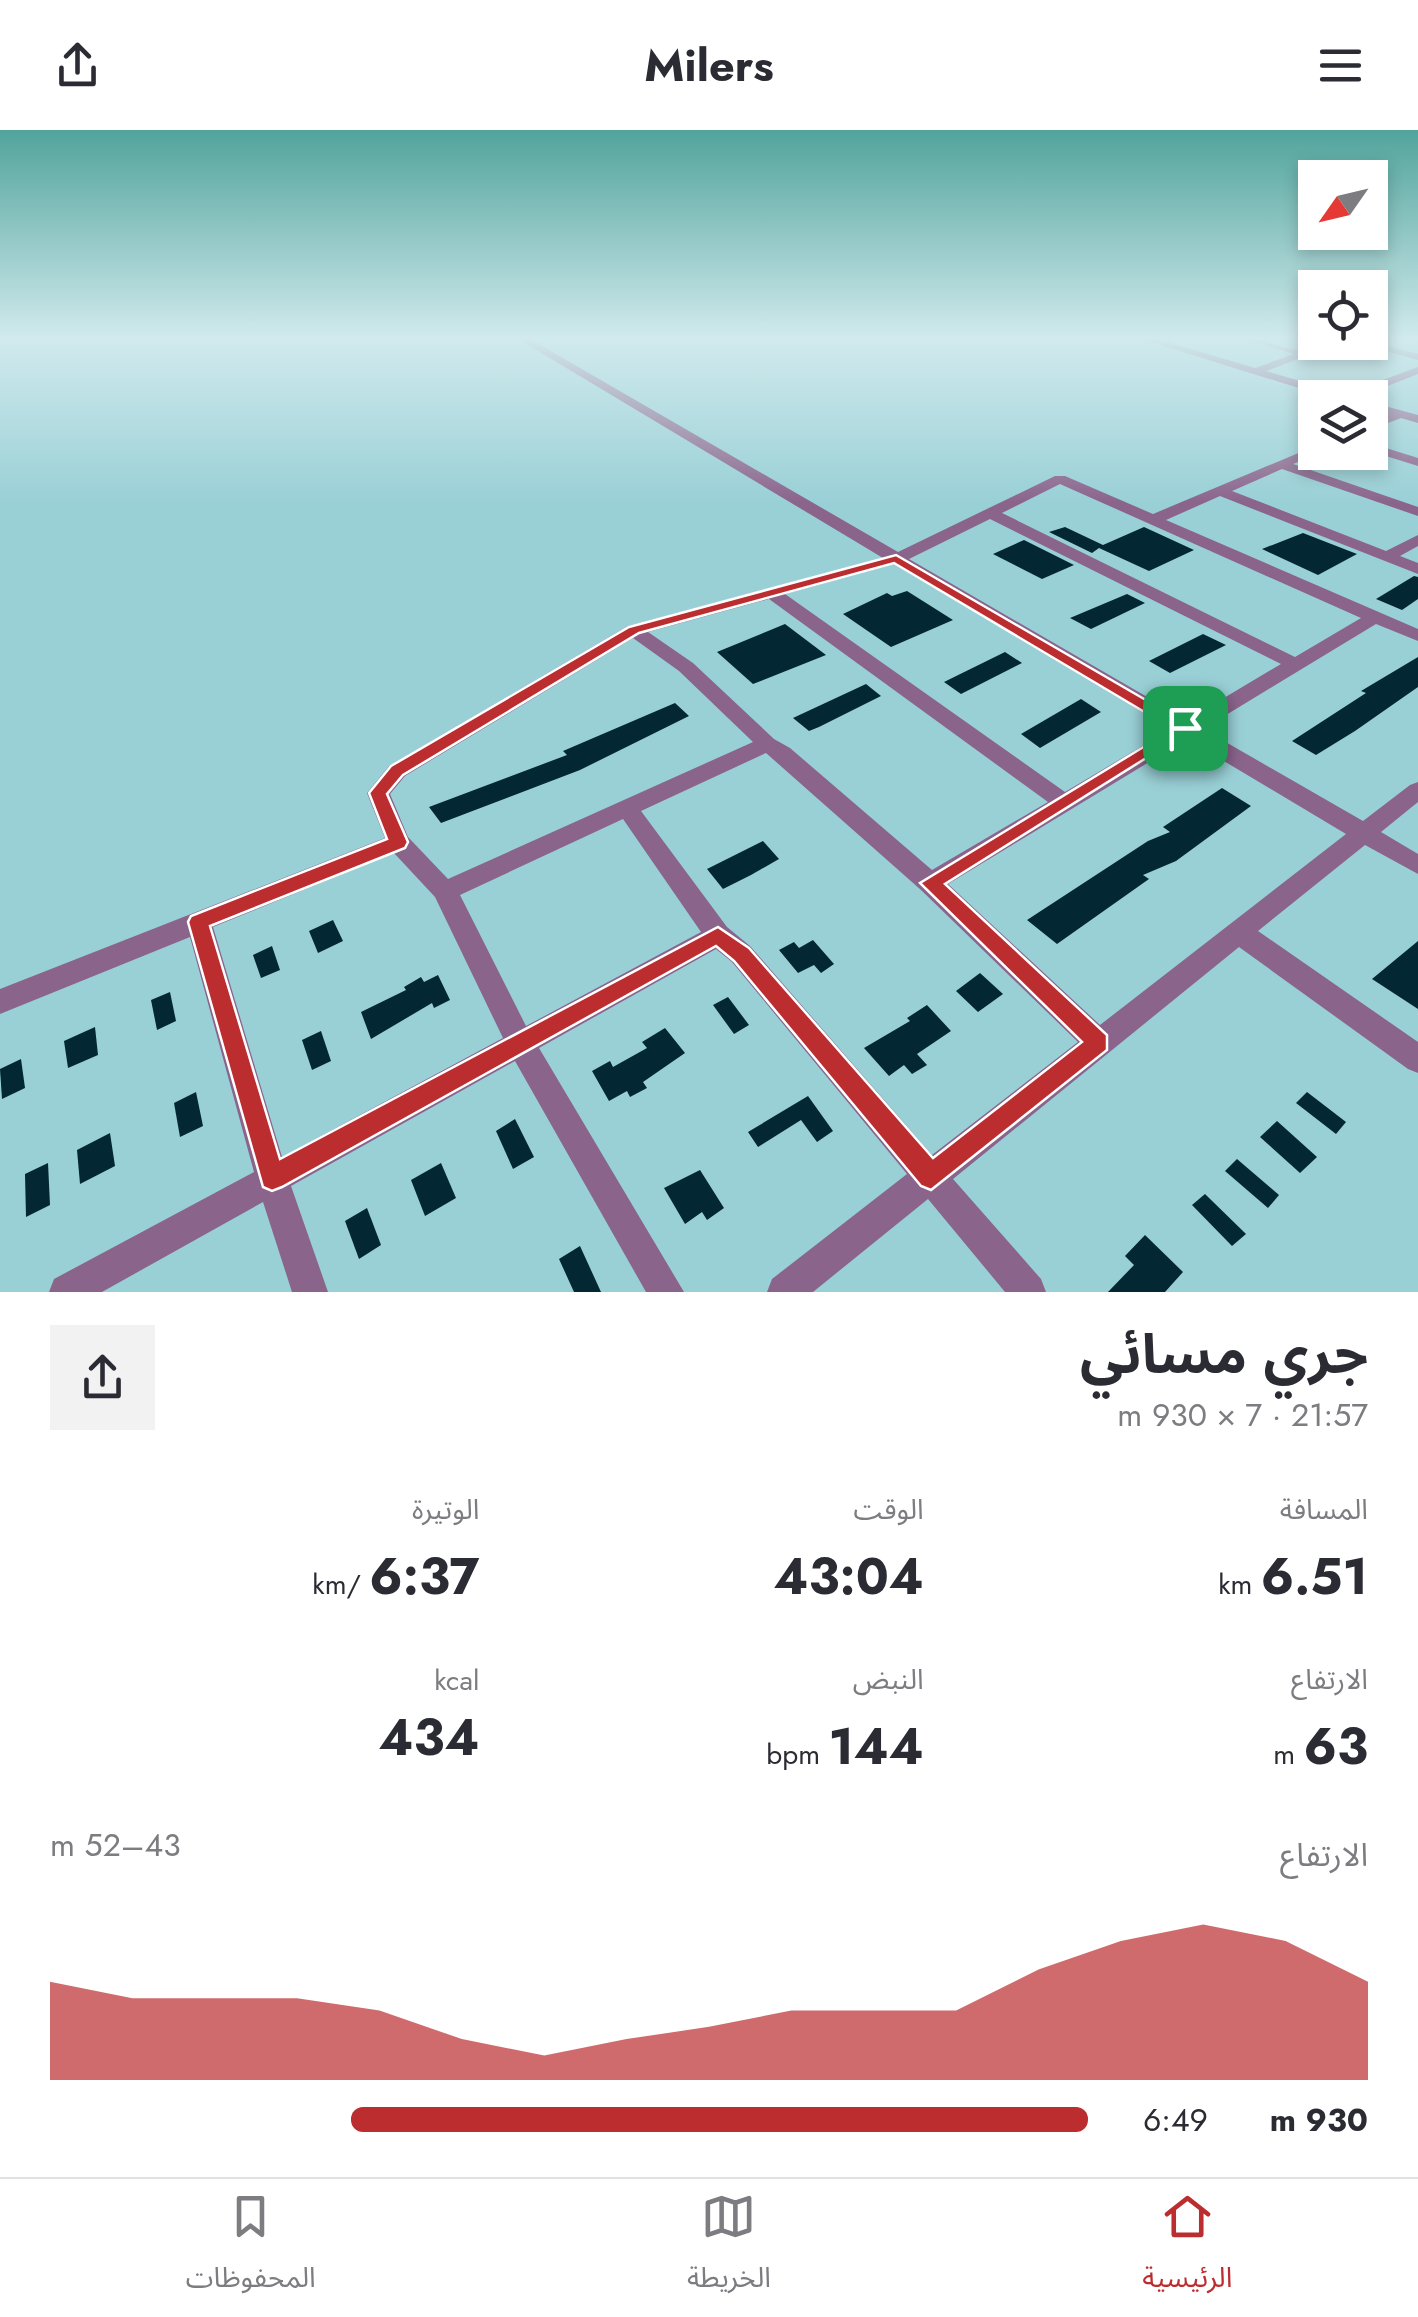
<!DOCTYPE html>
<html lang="ar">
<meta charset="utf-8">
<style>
body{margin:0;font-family:Jost,"Noto Sans Arabic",sans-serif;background:#f2f2f3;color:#2b2b33;direction:rtl;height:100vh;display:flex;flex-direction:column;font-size:38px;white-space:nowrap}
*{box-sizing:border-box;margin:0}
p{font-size:32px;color:#7c7c81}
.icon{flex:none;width:55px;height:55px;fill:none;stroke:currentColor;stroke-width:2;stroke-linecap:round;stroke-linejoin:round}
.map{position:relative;height:1162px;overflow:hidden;direction:ltr}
.side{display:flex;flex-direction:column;background:#fff;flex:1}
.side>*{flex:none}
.needle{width:65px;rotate:236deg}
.fabs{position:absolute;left:1298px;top:30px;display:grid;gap:20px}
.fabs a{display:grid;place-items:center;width:90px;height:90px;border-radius:0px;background:#fff;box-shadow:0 5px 15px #0003;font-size:50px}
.pin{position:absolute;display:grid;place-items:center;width:85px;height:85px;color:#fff;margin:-42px;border-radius:20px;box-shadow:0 5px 15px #0006}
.round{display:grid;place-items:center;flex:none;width:105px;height:105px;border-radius:0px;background:#f2f2f3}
.summary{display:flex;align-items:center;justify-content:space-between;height:170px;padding:0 50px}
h1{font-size:55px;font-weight:700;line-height:75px}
.stats{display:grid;grid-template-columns:repeat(3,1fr);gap:15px;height:170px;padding:10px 50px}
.stats div{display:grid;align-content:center}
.stats b{font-size:50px;font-weight:700}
.stats small{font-size:28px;font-weight:400}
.stats p{font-size:28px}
.chart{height:280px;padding:20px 50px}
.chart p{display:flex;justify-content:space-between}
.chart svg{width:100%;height:180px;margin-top:10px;fill:#bc2d2f;opacity:.7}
ul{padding:0 50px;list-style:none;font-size:32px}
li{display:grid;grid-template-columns:160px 120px 1fr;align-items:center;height:75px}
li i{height:25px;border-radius:12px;background:#bc2d2f}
header{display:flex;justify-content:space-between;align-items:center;height:130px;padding:0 50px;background:#fff;font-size:45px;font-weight:700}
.tab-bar{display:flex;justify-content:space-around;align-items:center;height:140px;border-top:2px solid #e1e1e2;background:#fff;font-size:28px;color:#7c7c81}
.tab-bar a{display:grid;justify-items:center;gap:5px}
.tab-bar .current{color:#bc2d2f}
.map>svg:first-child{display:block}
.building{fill:#032733}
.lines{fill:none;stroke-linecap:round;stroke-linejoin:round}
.minor{fill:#8b648c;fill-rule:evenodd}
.route{fill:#bc2d2f;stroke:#fff;stroke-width:2.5;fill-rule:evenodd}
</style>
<header><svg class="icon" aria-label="menu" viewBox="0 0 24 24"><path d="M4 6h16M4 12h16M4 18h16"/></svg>Milers<svg class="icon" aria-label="share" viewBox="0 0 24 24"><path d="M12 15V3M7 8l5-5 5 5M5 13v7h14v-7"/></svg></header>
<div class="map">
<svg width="1418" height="1162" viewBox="0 0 1418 1162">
<rect width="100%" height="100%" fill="#99d0d6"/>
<g class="building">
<path d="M1065,397L1103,415L1144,397L1194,420L1149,441L1099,418L1092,423L1049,402Z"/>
<path d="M1303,403L1357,424L1318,445L1262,419Z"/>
<path d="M1024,410L1074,435L1042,449L993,424Z"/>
<path d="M1414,446L1418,447V469L1402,480L1376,469Z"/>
<path d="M907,461L953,490L891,517L843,484L887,463L892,466Z"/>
<path d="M1127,464L1145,473L1091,499L1070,488Z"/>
<path d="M785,494L826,525L753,554L717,522Z"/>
<path d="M1203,504L1226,515L1170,543L1149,531Z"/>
<path d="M1005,522L1022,533L961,564L944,552Z"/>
<path d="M1418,527V557L1355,601L1316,625L1292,611L1366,563L1361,561Z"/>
<path d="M866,554L881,566L819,597L809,601L793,588Z"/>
<path d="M1081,569L1101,582L1040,618L1021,604Z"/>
<path d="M675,573L689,586L580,640L441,693L429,677L567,625L563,621Z"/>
<path d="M1222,658L1251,676L1176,731L1143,745L1149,749L1057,814L1027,790L1148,711L1170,702L1163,697Z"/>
<path d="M763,711L779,729L751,745L723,759L707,739Z"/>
<path d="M333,790L343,811L318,823L309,801Z"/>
<path d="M813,810L834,834L821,843L814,835L798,843L779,820L794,812L799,818Z"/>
<path d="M1418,811V879L1372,849Z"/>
<path d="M272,816L280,840L261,848L253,825Z"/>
<path d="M980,843L1003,864L978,882L956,861Z"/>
<path d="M438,845L450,870L434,878L432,873L371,909L361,882L406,860L404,857L421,847L424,852Z"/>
<path d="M170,862L176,891L157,900L151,870Z"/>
<path d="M728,867L749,895L734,904L713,875Z"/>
<path d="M927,875L951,901L917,924L927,935L912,944L904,935L889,946L864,918L910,891L907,888Z"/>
<path d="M95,897L98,925L68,938L64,911Z"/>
<path d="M665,898L685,923L643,952L647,958L630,967L627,961L609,971L592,941L610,931L613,937L647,918L642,912Z"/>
<path d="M321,901L331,931L312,940L302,910Z"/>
<path d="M21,929L25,958L2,969L0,939Z"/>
<path d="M196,962L203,996L180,1007L174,973Z"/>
<path d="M1307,962L1346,992L1336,1004L1296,973Z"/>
<path d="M808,966L833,1001L817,1012L801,990L758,1017L748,1002Z"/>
<path d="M515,989L534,1027L513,1039L496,1001Z"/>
<path d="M1277,991L1317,1027L1300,1043L1260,1007Z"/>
<path d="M110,1003L115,1036L80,1054L77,1020Z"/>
<path d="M1237,1029L1279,1065L1268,1078L1225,1041Z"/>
<path d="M48,1033L50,1075L26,1087L25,1044Z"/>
<path d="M441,1033L456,1068L425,1086L411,1050Z"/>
<path d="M700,1040L724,1078L707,1090L702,1082L685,1094L664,1058Z"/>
<path d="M1205,1064L1246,1104L1232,1116L1192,1075Z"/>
<path d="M367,1078L381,1115L359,1129L345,1091Z"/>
<path d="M1145,1105L1183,1142L1165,1162H1108L1134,1135L1125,1126Z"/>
<path d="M580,1116L601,1162H574L559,1129Z"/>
</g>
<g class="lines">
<g class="minor">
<path d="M518,209H530L898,422L1055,346H1065L1153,384L1315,316V322L1320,323L1293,334L1418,377V386L1282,339L1232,361L1386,421L1418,405V416L1400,426L1418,433V444L1220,366L1166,390L1418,499V511L1376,494L1203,599L1363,691L1410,655L1418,652V672L1381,702L1418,724V744L1365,715L1258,801L1418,912V943L1408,939L1239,817L953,1049L1041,1149L1046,1162H1005L928,1069L813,1162H767L772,1149L907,1044L732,832L716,819L539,918L684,1162H646L515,931L291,1056L328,1162H292L263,1072L102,1162H49L54,1149L254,1042L190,807L0,884V859L385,708L367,663L389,636L628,496L883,428ZM1060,354L1361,488L1295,527L1002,383ZM990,389L1281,534L1187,590L909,429ZM894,434L1171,599L1065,662L785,464ZM769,469L1048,672L932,740L790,618L774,609L693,533L648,502ZM633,508L679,541L753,612L448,749L408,707L390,664L405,646ZM1187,609L1346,704L1100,895L948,754ZM766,623L921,760L1078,912L932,1025L750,816L727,797L641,681ZM623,689L701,802L526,896L460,765ZM394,723L435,767L503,908L282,1027L213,797Z"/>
<path d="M1141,209H1157L1255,238L1294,224L1245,209C1265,209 1283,220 1302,220C1315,221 1329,212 1343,212L1266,241L1345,264L1418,237V244L1357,268H1331Z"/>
<path d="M1354,212H1370L1418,224V230Z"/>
<path d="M1370,272L1418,285V293L1401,288L1370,300V292L1389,284L1370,279Z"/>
<path d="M1370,313L1418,328V336L1370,321Z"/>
</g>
</g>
<linearGradient id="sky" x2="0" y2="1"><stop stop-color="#51a49c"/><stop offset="0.56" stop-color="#d1eaed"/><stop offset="1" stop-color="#d1eaed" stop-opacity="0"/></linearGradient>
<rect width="1418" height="372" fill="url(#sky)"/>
<path class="route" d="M896,425L1194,598L945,754L1107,905V920L931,1060L921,1056L734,831L716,816L282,1057L272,1061L263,1057L188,792L191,786L387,709L369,663L391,636L629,497ZM894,433L1173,599L920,753L1082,912L933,1028L749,818L718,797L280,1029L210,796L405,718L408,712L387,664L403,645L639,503Z"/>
</svg>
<div class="fabs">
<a><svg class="needle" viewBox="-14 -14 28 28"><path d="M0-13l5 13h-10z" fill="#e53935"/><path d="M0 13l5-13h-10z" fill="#7c7c81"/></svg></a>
<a><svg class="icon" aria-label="locate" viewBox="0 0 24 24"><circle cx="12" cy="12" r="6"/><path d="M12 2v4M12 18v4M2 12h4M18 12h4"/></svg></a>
<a><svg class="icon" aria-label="layers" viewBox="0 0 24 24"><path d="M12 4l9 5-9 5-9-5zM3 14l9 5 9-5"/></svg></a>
</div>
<div class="pin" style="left:1185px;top:598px;background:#1e9e55"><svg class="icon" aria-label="arrive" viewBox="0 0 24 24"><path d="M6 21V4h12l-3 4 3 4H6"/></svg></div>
</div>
<section class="side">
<div class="summary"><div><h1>جري مسائي</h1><p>21:57 · 7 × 930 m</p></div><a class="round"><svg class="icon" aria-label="share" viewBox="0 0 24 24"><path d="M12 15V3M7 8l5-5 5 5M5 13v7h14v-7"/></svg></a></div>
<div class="stats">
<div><p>المسافة</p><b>6.51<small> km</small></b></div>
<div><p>الوقت</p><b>43:04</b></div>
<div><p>الوتيرة</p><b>6:37<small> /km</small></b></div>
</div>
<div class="stats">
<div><p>الارتفاع</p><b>63<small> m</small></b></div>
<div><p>النبض</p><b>144<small> bpm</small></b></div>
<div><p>kcal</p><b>434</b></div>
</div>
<div class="chart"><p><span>الارتفاع</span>43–52 m</p>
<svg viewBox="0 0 160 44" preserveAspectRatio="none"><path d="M0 44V20L10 24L20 24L30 24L40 27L50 34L60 38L70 34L80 31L90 27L100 27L110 27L120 17L130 10L140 6L150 10L160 20V44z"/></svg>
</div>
<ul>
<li><b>930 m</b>6:49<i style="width:71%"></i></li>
</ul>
</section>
<nav class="tab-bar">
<a class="current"><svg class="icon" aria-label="home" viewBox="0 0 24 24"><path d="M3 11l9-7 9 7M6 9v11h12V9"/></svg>الرئيسية</a>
<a><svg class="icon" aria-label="map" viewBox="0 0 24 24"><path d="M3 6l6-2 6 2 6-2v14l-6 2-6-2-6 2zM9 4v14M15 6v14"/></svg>الخريطة</a>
<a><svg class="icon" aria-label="saved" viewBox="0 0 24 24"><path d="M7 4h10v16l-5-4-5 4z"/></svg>المحفوظات</a>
</nav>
